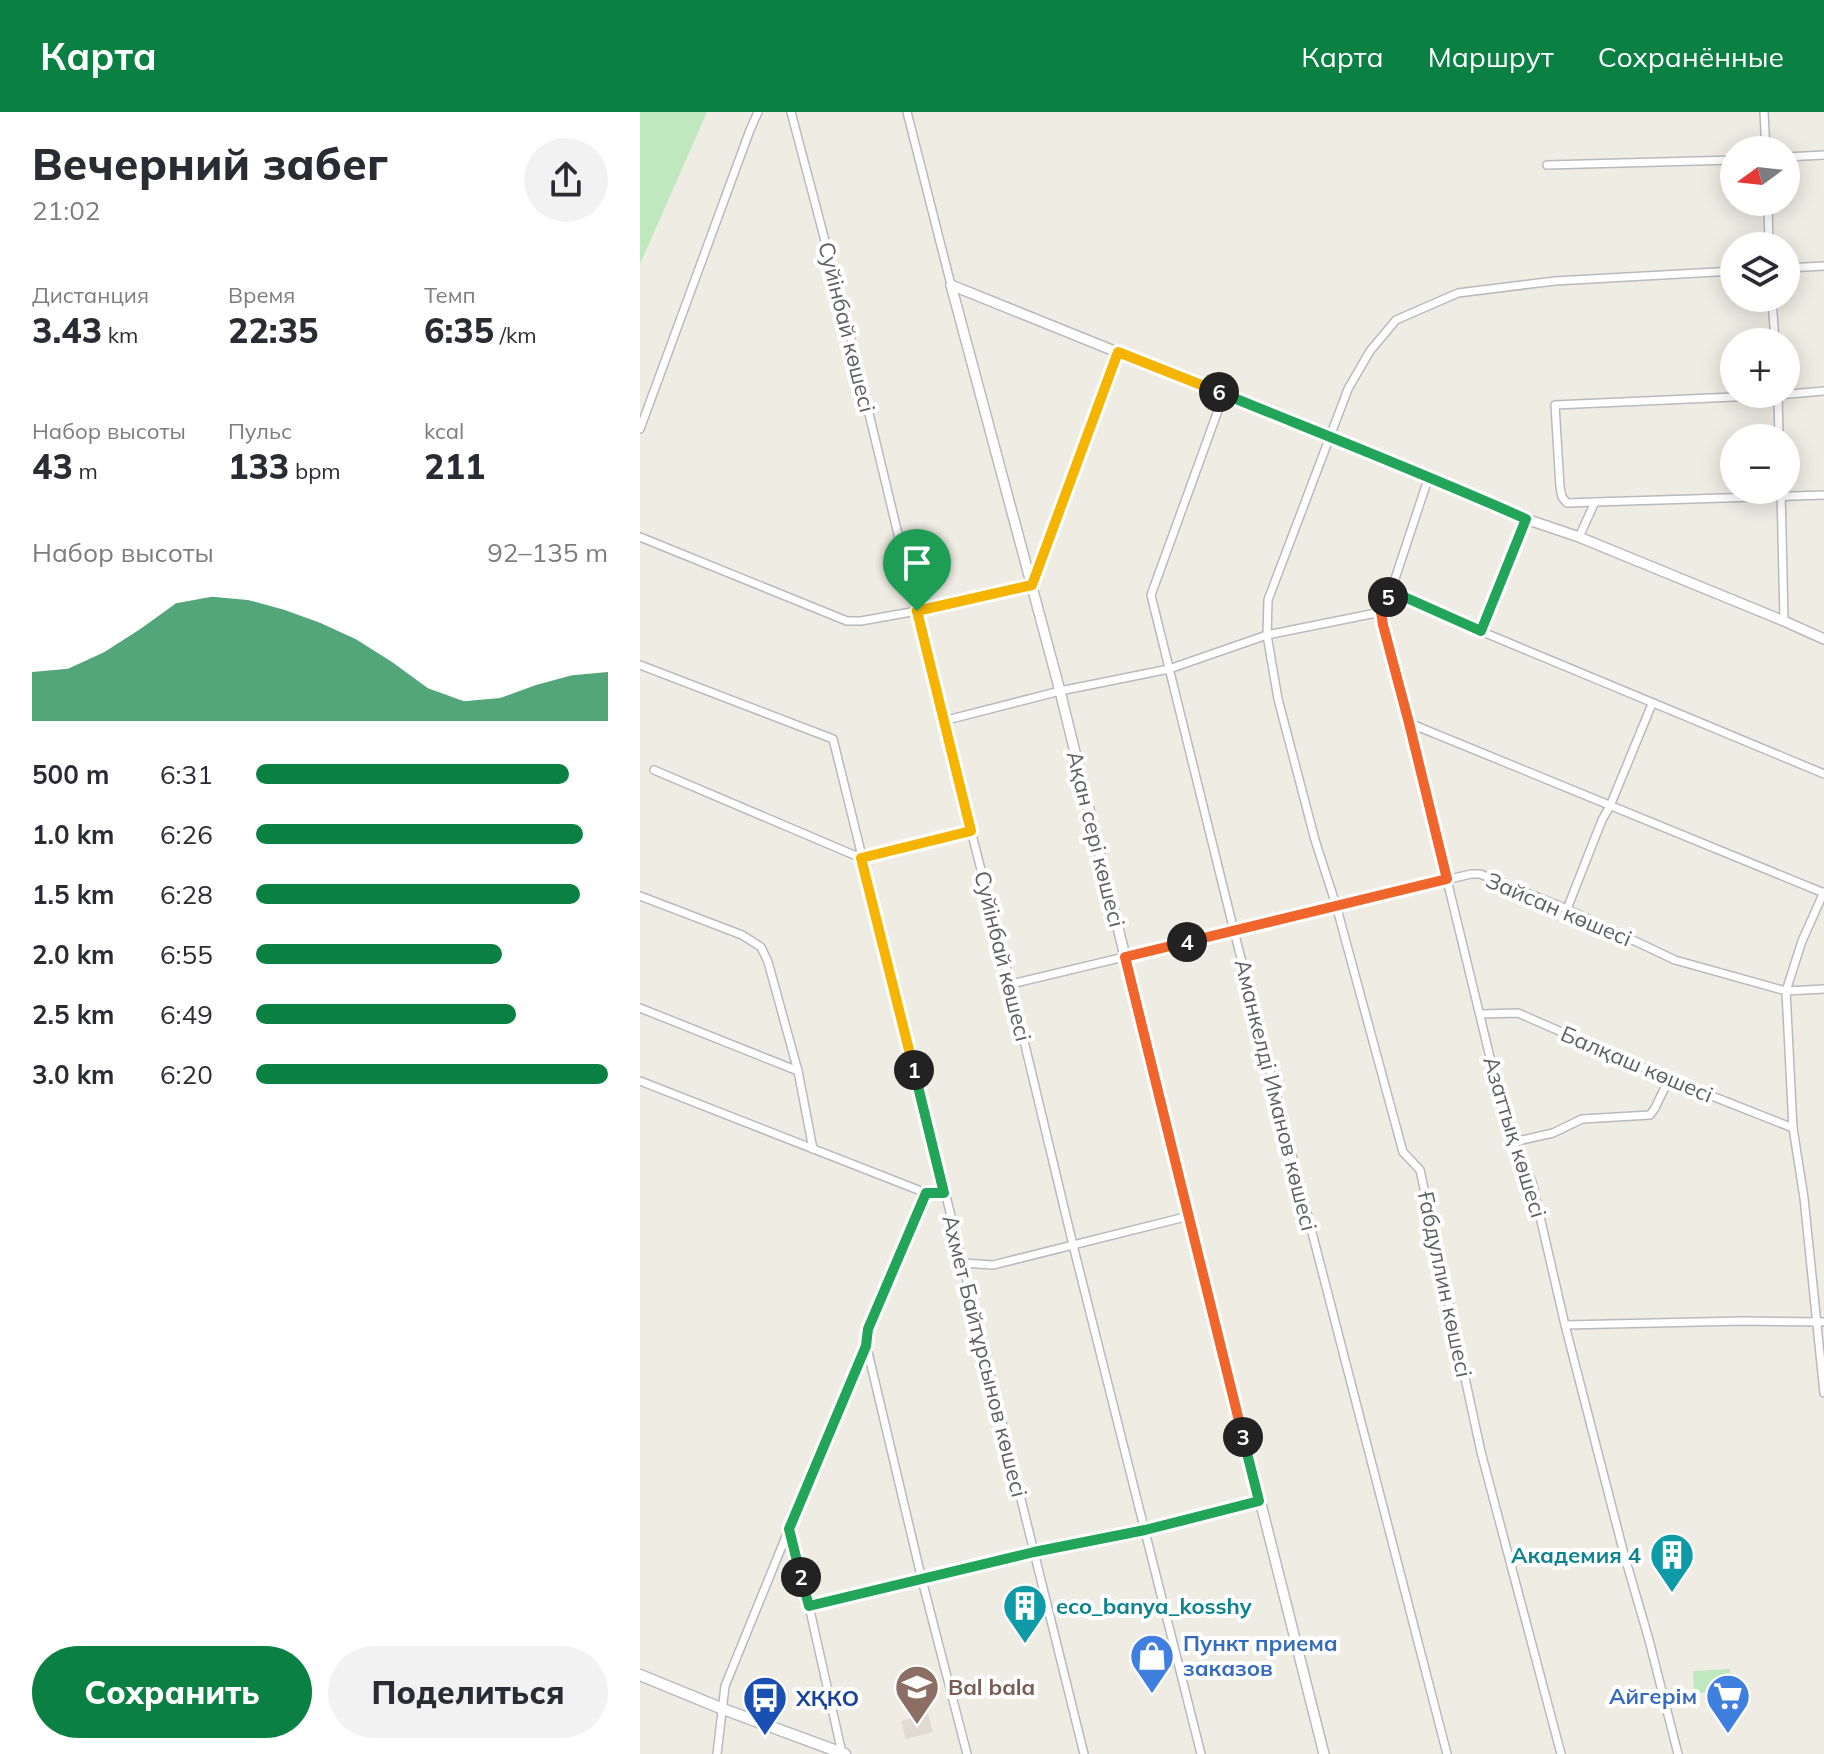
<!DOCTYPE html>
<html lang="ru">
<meta charset="utf-8">
<style>
body{margin:0;font-family:Mulish,sans-serif;background:#f2f2f3;color:#2b2b33;height:100vh;display:flex;flex-direction:column;font-size:30px;white-space:nowrap}
*{box-sizing:border-box;margin:0}
p{font-size:26px;color:#7c7c81}
.icon{flex:none;width:44px;height:44px;fill:none;stroke:currentColor;stroke-width:2;stroke-linecap:round;stroke-linejoin:round}
.map{position:relative;flex:1;overflow:hidden}
.drawer{display:flex;flex-direction:column;background:#fff;width:640px}
.drawer>*{flex:none}
.needle{width:52px;rotate:255deg}
.tools{position:absolute;left:1080px;top:24px;display:grid;gap:16px}
.tools a{display:grid;place-items:center;width:80px;height:80px;border-radius:50%;background:#fff;box-shadow:0 4px 20px #0003;font-size:40px}
.pin{position:absolute;display:grid;place-items:center;width:68px;height:68px;color:#fff;margin:-82px -34px;border-radius:50% 50% 50% 0;rotate:-45deg;box-shadow:0 0 8px #0007}
.pin .icon{rotate:45deg}
.km{position:absolute;width:40px;height:40px;margin:-20px;border-radius:50%;background:#222;color:#fff;font-size:22px;line-height:40px;text-align:center}
.round{display:grid;place-items:center;flex:none;width:84px;height:84px;border-radius:42px;background:#f2f2f3}
.overview{display:flex;align-items:center;justify-content:space-between;height:136px;padding:0 32px}
h1{font-size:44px;font-weight:800;line-height:60px}
.stats{display:grid;grid-template-columns:repeat(3,1fr);gap:12px;height:136px;padding:8px 32px}
.stats div{display:grid;align-content:center}
.stats b{font-size:34px;font-weight:800}
.stats small{font-size:22px;font-weight:400}
.stats p{font-size:22px}
.chart{height:224px;padding:16px 32px}
.chart p{display:flex;justify-content:space-between}
.chart svg{width:100%;height:144px;margin-top:8px;fill:#0b8043;opacity:.7}
.cta{display:flex;gap:16px;margin-top:auto;padding:16px 32px}
.cta a{flex:1;height:92px;border-radius:48px;background:#0b8043;color:#fff;font-size:32px;font-weight:800;line-height:92px;text-align:center}
.cta a+a{background:#f2f2f3;color:#2b2b33}
ul{padding:0 32px;list-style:none;font-size:26px}
li{display:grid;grid-template-columns:128px 96px 1fr;align-items:center;height:60px}
li i{height:20px;border-radius:10px;background:#0b8043}
header{display:flex;align-items:center;gap:48px;box-sizing:border-box;height:112px;padding:0 40px;background:#0b8043;color:#fff}
header strong{font-size:38px}
nav{display:flex;gap:44px;margin-inline-start:auto;font-size:28px}
main{display:flex;flex:1;min-height:0}
.map>svg:first-child{display:block}
.education{fill:#dfdbd2}
.green{fill:#c0e8bf}
.lines{fill:none;stroke-linecap:round;stroke-linejoin:round}
.minor-casing{stroke:#b7babe;stroke-width:10}
.tertiary-casing{stroke:#b7babe;stroke-width:12}
.secondary-casing{stroke:#b7bbc1;stroke-width:13}
.minor{stroke:#fff;stroke-width:7}
.tertiary{stroke:#fff;stroke-width:9}
.secondary{stroke:#fff;stroke-width:10}
.split-1-casing{stroke:#fff;stroke-width:16}
.split-2-casing{stroke:#fff;stroke-width:16}
.split-3-casing{stroke:#fff;stroke-width:16}
.split-4-casing{stroke:#fff;stroke-width:16}
.split-5-casing{stroke:#fff;stroke-width:16}
.split-6-casing{stroke:#fff;stroke-width:16}
.split-7-casing{stroke:#fff;stroke-width:16}
.split-1{stroke:#f5b400;stroke-width:10}
.split-2{stroke:#22a559;stroke-width:10}
.split-3{stroke:#22a559;stroke-width:10}
.split-4{stroke:#f0652b;stroke-width:10}
.split-5{stroke:#f0652b;stroke-width:10}
.split-6{stroke:#22a559;stroke-width:10}
.split-7{stroke:#f5b400;stroke-width:10}
.labels{text-anchor:middle;stroke-width:8;stroke-linejoin:round;paint-order:stroke}
.street-label{font-size:22px;fill:#5c6065;stroke:#fff}
.culture-label{font-size:22px;font-weight:bold;fill:#0d838f;stroke:#fff;text-anchor:end}
.shop-label{font-size:22px;font-weight:bold;fill:#366cbe;stroke:#fff;text-anchor:start}
.education-label{font-size:22px;font-weight:bold;fill:#785e54;stroke:#fff;text-anchor:start}
.transit-label{font-size:22px;font-weight:bold;fill:#164399;stroke:#fff;text-anchor:start}
</style>
<header>
<strong>Карта</strong>
<nav><a>Карта</a><a>Маршрут</a><a>Сохранённые</a></nav>
</header>
<main>
<section class="drawer">
<div class="overview"><div><h1>Вечерний забег</h1><p>21:02</p></div><a class="round"><svg class="icon" aria-label="share" viewBox="0 0 24 24"><path d="M12 15V3M7 8l5-5 5 5M5 13v7h14v-7"/></svg></a></div>
<div class="stats">
<div><p>Дистанция</p><b>3.43<small> km</small></b></div>
<div><p>Время</p><b>22:35</b></div>
<div><p>Темп</p><b>6:35<small> /km</small></b></div>
</div>
<div class="stats">
<div><p>Набор высоты</p><b>43<small> m</small></b></div>
<div><p>Пульс</p><b>133<small> bpm</small></b></div>
<div><p>kcal</p><b>211</b></div>
</div>
<div class="chart"><p><span>Набор высоты</span>92–135 m</p>
<svg viewBox="0 0 160 44" preserveAspectRatio="none"><path d="M0 44V29L10 28L20 23L30 16L40 8L50 6L60 7L70 10L80 14L90 19L100 26L110 34L120 38L130 37L140 33L150 30L160 29V44z"/></svg>
</div>
<ul>
<li><b>500 m</b>6:31<i style="width:89%"></i></li>
<li><b>1.0 km</b>6:26<i style="width:93%"></i></li>
<li><b>1.5 km</b>6:28<i style="width:92%"></i></li>
<li><b>2.0 km</b>6:55<i style="width:70%"></i></li>
<li><b>2.5 km</b>6:49<i style="width:74%"></i></li>
<li><b>3.0 km</b>6:20<i style="width:100%"></i></li>
</ul>
<div class="cta"><a>Сохранить</a><a>Поделиться</a></div>
</section>
<div class="map">
<svg width="1184" height="1642" viewBox="0 0 1184 1642">
<rect width="100%" height="100%" fill="#efece4"/>
<path class="education" d="M288,1602L293,1620L266,1627L261,1609Z"/>
<g class="green">
<path d="M0,0H67L0,152Z"/>
<path d="M1090,1557L1091,1579L1054,1581L1053,1559Z"/>
</g>
<g class="lines">
<g class="minor-casing">
<g id="minor">
<path d="M151,0L211,227L303,609L372,879L433,1133L561,1642"/>
<path d="M267,0L311,173"/>
<path d="M1124,0L1126,38"/>
<path d="M1146,45L1184,43"/>
<path d="M907,53L1094,48"/>
<path d="M1128,90L1129,134"/>
<path d="M1146,156L1184,154"/>
<path d="M1132,186L1135,230"/>
<path d="M584,282L511,483L594,819L807,1642"/>
<path d="M1138,282L1139,326"/>
<path d="M0,317L110,18L118,0"/>
<path d="M789,364L751,479L741,500L743,513L769,611L863,999L873,1030L892,1070L925,1213L984,1442L1009,1528L1038,1642"/>
<path d="M1141,378L1144,509"/>
<path d="M955,390L927,391L922,385L920,375L915,293L1138,283L1184,279"/>
<path d="M0,425L207,509H221L277,499L392,473"/>
<path d="M939,425L955,390L1184,383"/>
<path d="M751,479L809,506L1184,662"/>
<path d="M841,519L886,407"/>
<path d="M0,553L193,627L444,1642"/>
<path d="M303,609L420,579L529,557L627,523L741,500"/>
<path d="M769,611L1184,781"/>
<path d="M14,658L221,746L331,719"/>
<path d="M1184,780L1162,829L1146,879L1153,1016L1164,1086L1184,1281"/>
<path d="M0,784L102,823L121,835L128,850L158,959L173,1037"/>
<path d="M927,797L962,708L970,694L1012,592"/>
<path d="M371,872L831,762H840L927,797L1035,848L1146,879L1184,877"/>
<path d="M0,896L158,959"/>
<path d="M840,902L878,901L1029,967L1153,1016"/>
<path d="M0,969L286,1081"/>
<path d="M873,1030L913,1021L942,1007L1010,1003L1015,996L1029,967"/>
<path d="M322,1151L353,1153L549,1104"/>
<path d="M925,1213L1103,1209L1184,1210"/>
<path d="M227,1236L282,1468L327,1642"/>
<path d="M149,1417L169,1494L202,1641"/>
<path d="M169,1494L394,1440L505,1418L619,1389"/>
<path d="M77,1642L85,1574L149,1417L226,1234L228,1217L286,1081H304"/>
<path d="M921,1642L841,1340L780,1058L763,1040L696,793L675,728L638,587L627,523L628,488L708,277L730,239L756,208L818,181L915,169L1094,159"/>
</g>
</g>
<g class="tertiary-casing">
<g id="tertiary">
<path d="M311,173L420,579L558,1142L684,1642"/>
<path d="M311,173L690,326L789,364L886,407L939,425L1144,509L1184,527"/>
<path d="M392,473L478,240"/>
</g>
</g>
<g class="secondary-casing">
<path id="secondary" d="M0,1563L83,1597L205,1642"/>
</g>
<use href="#minor" class="minor"/>
<use href="#tertiary" class="tertiary"/>
<use href="#secondary" class="secondary"/>
</g>
<g class="lines">
<g class="split-1-casing">
<path id="split-1" d="M274,958L221,746L331,719L277,499"/>
</g>
<g class="split-2-casing">
<path id="split-2" d="M161,1465L149,1417L226,1234L228,1217L286,1081H304L274,958"/>
</g>
<g class="split-3-casing">
<path id="split-3" d="M161,1465L169,1494L394,1440L505,1418L619,1389L603,1325"/>
</g>
<g class="split-4-casing">
<path id="split-4" d="M547,830L485,845L603,1325"/>
</g>
<g class="split-5-casing">
<path id="split-5" d="M547,830L807,767L769,611L743,513L741,500L748,485"/>
</g>
<g class="split-6-casing">
<path id="split-6" d="M579,280C682,322 785,362 886,407L841,519L751,479L748,485"/>
</g>
<g class="split-7-casing">
<path id="split-7" d="M277,499L392,473L478,240L579,280"/>
</g>
<use href="#split-1" class="split-1"/>
<use href="#split-2" class="split-2"/>
<use href="#split-3" class="split-3"/>
<use href="#split-4" class="split-4"/>
<use href="#split-5" class="split-5"/>
<use href="#split-6" class="split-6"/>
<use href="#split-7" class="split-7"/>
</g>
<defs>
<g id="building-pin" transform="scale(2.3)"><path d="M0 17L-7.5 6A9.5 9.5 0 1 1 7.5 6Z" fill="#0f9aa8" stroke="#fff"/><path d="M-4-6H4V6H1V3H-1V6H-4ZM-2.5-4.3h1.7v1.8h-1.7ZM.8-4.3h1.7v1.8H.8ZM-2.5-1h1.7V.8h-1.7ZM.8-1h1.7V.8H.8Z" fill="#fff"/></g>
<g id="shop-pin" transform="scale(2.3)"><path d="M0 17L-7.5 6A9.5 9.5 0 1 1 7.5 6Z" fill="#3f7fe0" stroke="#fff"/><path d="M-5-2.5h2.3a2.7 3.5 0 0 1 5.4 0H5L5.5 6h-11ZM-1.5-2.5h3a1.5 2.3 0 0 0-3 0Z" fill="#fff"/></g>
<g id="school-pin" transform="scale(2.3)"><path d="M0 17L-7.5 6A9.5 9.5 0 1 1 7.5 6Z" fill="#8d6e63" stroke="#fff"/><path d="M0-5L7-2L0 1L-7-2ZM-4 1L0 2.5L4 1V4Q0 6-4 4Z" fill="#fff"/></g>
<g id="supermarket-pin" transform="scale(2.3)"><path d="M0 17L-7.5 6A9.5 9.5 0 1 1 7.5 6Z" fill="#3f7fe0" stroke="#fff"/><path d="M-6-5.5h2.5l.6 2H6L4.5 2H-2.5L-4.4-4H-6ZM-1.5 3.2a1.3 1.3 0 1 0 .1 0ZM3 3.2a1.3 1.3 0 1 0 .1 0Z" fill="#fff"/></g>
<g id="bus-pin" transform="scale(2.3)"><path d="M0 17L-7.5 6A9.5 9.5 0 1 1 7.5 6Z" fill="#1a4fb4" stroke="#fff"/><path d="M-5-6H5V4H4V6H2V4H-2V6H-4V4H-5ZM-3.5-4V0h7V-4ZM-3.5 1.2v1.5H-2V1.2ZM2 1.2v1.5H3.5V1.2Z" fill="#fff"/></g>
</defs>
<g fill-rule="evenodd">
<use href="#building-pin" x="1032" y="1443"/>
<use href="#building-pin" x="385" y="1494"/>
<use href="#shop-pin" x="512" y="1544"/>
<use href="#school-pin" x="277" y="1575"/>
<use href="#supermarket-pin" x="1088" y="1584"/>
<use href="#bus-pin" x="125" y="1586"/>
</g>
<g class="labels">
<g class="street-label">
<text transform="translate(207 215) rotate(76)" y="8">Суйінбай көшесі</text>
<text transform="translate(456 727) rotate(76)" y="8">Ақан сері көшесі</text>
<text transform="translate(919 797) rotate(23)" y="8">Зайсан көшесі</text>
<text transform="translate(363 844) rotate(76)" y="8">Суйінбай көшесі</text>
<text transform="translate(997 952) rotate(23)" y="8">Балқаш көшесі</text>
<text transform="translate(636 983) rotate(76)" y="8">Аманкелді Иманов көшесі</text>
<text transform="translate(875 1025) rotate(73)" y="8">Азаттық көшесі</text>
<text transform="translate(805 1172) rotate(78)" y="8">Ғабдуллин көшесі</text>
<text transform="translate(345 1244) rotate(76)" y="8">Ахмет Байтұрсынов көшесі</text>
</g>
<g class="culture-label">
<text x="1001" y="1451">Академия 4</text>
<text x="416" y="1502" text-anchor="start">eco_banya_kosshy</text>
</g>
<g class="shop-label">
<text x="543" y="1539">Пункт приема<tspan x="543" dy="25">заказов</tspan></text>
<text x="1057" y="1592" text-anchor="end">Айгерім</text>
</g>
<g class="education-label">
<text x="308" y="1583">Bal bala</text>
</g>
<g class="transit-label">
<text x="156" y="1594">ХҚКО</text>
</g>
</g>
</svg>
<div class="tools">
<a><svg class="needle" viewBox="-14 -14 28 28"><path d="M0-13l5 13h-10z" fill="#e53935"/><path d="M0 13l5-13h-10z" fill="#7c7c81"/></svg></a>
<a><svg class="icon" aria-label="layers" viewBox="0 0 24 24"><path d="M12 4l9 5-9 5-9-5zM3 14l9 5 9-5"/></svg></a>
<a>+</a>
<a>−</a>
</div>
<div class="pin" style="left:277px;top:499px;background:#1e9e55"><svg class="icon" aria-label="arrive" viewBox="0 0 24 24"><path d="M6 21V4h12l-3 4 3 4H6"/></svg></div>
<b class="km" style="left:274px;top:958px">1</b>
<b class="km" style="left:161px;top:1465px">2</b>
<b class="km" style="left:603px;top:1325px">3</b>
<b class="km" style="left:547px;top:830px">4</b>
<b class="km" style="left:748px;top:485px">5</b>
<b class="km" style="left:579px;top:280px">6</b>
</div>
</main>
